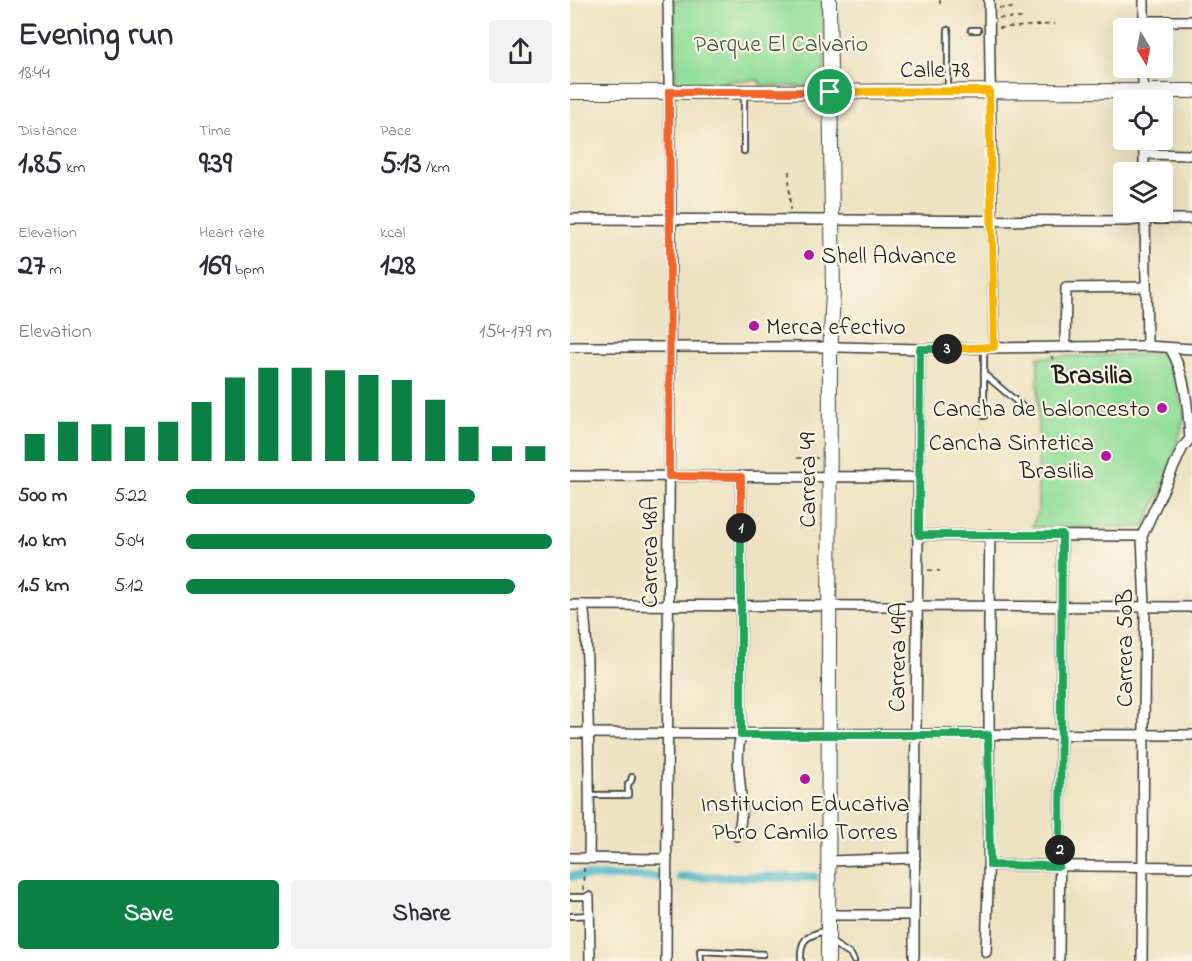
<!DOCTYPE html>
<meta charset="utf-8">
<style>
body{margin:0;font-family:"Indie Flower",sans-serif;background:#f2f2f3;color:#2b2b33;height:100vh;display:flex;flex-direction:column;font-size:22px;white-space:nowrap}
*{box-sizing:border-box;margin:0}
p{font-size:20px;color:#7c7c81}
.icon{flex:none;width:33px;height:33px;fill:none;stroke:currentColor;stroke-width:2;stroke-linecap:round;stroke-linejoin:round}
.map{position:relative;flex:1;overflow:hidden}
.drawer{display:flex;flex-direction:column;background:#fff;width:570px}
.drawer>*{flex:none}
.needle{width:39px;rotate:170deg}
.controls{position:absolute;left:543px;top:18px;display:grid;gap:12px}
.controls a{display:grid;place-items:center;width:60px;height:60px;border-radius:6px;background:#fff;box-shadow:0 6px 24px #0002;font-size:30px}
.pin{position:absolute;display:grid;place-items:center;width:51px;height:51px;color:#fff;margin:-26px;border:3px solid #fff;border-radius:50%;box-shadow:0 2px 6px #0007}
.km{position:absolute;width:30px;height:30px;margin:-15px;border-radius:50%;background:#222;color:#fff;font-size:16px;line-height:30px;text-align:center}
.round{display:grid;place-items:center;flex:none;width:63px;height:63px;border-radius:6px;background:#f2f2f3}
.summary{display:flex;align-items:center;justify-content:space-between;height:102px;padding:0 18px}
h1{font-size:33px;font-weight:700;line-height:45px}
.figures{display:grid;grid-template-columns:repeat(3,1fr);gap:9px;height:102px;padding:6px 18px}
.figures div{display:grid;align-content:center}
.figures b{font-size:30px;font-weight:700}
.figures small{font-size:16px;font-weight:400}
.figures p{font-size:16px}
.chart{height:168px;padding:12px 18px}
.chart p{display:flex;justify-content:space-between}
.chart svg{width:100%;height:108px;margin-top:6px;stroke:#0b8043;stroke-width:6}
.primary-button{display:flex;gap:12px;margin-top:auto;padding:12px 18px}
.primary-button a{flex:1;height:69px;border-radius:6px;background:#0b8043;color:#fff;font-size:24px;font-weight:700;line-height:69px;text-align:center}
.primary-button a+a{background:#f2f2f3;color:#2b2b33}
ul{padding:0 18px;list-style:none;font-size:20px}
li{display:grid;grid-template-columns:96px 72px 1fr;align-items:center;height:45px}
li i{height:15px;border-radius:8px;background:#0b8043}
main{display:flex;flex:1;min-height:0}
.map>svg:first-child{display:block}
.green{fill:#92de9a;stroke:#577d5b;stroke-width:1.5}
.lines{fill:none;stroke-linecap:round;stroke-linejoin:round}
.canal{stroke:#46b3c3;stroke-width:9}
.lane-casing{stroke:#3b3a35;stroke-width:8}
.street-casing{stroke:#3b3a35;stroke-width:12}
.secondary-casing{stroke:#3b3a35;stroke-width:16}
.path{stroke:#3b3a35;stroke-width:1.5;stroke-dasharray:4.5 4.5;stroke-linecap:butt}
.lane{stroke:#fff;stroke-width:4.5}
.street{stroke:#fff;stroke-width:9}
.secondary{stroke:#fff;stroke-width:14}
.split-1-casing{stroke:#fff;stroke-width:12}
.split-2-casing{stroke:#fff;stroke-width:12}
.split-3-casing{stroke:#fff;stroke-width:12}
.split-4-casing{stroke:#fff;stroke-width:12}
.split-1{stroke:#f0652b;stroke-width:8}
.split-2{stroke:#22a559;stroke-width:8}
.split-3{stroke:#22a559;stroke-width:8}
.split-4{stroke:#f5b400;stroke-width:8}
.poi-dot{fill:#b5179e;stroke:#fcf5e5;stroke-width:2}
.labels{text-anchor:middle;stroke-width:4.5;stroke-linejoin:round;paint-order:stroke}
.park-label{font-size:24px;fill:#3f5642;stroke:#fcf5e5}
.street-label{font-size:24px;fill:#1c1c1c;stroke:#fcf5e5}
.poi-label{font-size:24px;fill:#1c1c1c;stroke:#fcf5e5;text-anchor:start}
.neighbourhood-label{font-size:26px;font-weight:bold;fill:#1c1c1c;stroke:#fcf5e5}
</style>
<main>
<section class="drawer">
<div class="summary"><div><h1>Evening run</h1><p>18:44</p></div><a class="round"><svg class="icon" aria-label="share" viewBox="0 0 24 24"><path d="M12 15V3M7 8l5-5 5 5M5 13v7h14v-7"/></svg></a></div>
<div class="figures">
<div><p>Distance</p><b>1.85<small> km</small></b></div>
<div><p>Time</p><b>9:39</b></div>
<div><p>Pace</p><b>5:13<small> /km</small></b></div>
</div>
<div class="figures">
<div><p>Elevation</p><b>27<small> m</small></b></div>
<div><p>Heart rate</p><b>169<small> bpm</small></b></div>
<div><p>kcal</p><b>128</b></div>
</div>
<div class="chart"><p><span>Elevation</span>154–179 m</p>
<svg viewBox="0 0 160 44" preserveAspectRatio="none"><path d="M5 44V33M15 44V28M25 44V29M35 44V30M45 44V28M55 44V20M65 44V10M75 44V6M85 44V6M95 44V7M105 44V9M115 44V11M125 44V19M135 44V30M145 44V38M155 44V38"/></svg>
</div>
<ul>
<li><b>500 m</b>5:22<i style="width:79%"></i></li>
<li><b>1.0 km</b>5:04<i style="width:100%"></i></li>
<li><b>1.5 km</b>5:12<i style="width:90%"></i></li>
</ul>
<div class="primary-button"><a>Save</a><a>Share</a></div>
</section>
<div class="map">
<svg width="622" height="961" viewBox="0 0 622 961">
<rect width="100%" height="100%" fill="#fcf5e5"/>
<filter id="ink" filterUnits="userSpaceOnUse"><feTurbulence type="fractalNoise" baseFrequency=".0167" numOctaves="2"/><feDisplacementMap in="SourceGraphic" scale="12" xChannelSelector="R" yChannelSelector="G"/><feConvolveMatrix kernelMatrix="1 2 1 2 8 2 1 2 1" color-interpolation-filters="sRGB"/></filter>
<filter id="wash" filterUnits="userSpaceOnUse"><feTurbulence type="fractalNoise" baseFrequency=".008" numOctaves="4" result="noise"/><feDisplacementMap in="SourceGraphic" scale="24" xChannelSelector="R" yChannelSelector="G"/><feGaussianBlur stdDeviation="1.35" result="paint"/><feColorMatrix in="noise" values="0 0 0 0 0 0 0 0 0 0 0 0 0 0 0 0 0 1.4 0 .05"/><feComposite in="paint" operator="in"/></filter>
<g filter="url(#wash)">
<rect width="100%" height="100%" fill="#ede2c1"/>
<g class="green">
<path d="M104,0H254V84L252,87L190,85L189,80L154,81L152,87L106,85Z"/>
<path d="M597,354L615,417L595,482L574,527H462L468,511V357Z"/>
</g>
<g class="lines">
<g class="canal">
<path d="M0,876L95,877"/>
<path d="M110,877H244"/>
</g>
</g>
</g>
<g filter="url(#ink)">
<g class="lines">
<g class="lane-casing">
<g id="lane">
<path d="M378,30V88"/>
<path d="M401,30H408"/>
<path d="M174,94V151"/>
<path d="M414,374L459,412"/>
<path d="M414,416V348"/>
<path d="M20,795H58V784L61,781L62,777"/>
<path d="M0,897H19"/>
<path d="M1,916L20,915"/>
<path d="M261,942L281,955L284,961"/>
<path d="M131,961L130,951L193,954"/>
<path d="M231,961C230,938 236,937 256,930"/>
</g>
</g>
<g class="street-casing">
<g id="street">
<path d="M419,0L424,347"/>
<path d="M574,0V28"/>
<path d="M575,21H622"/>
<path d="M573,100V68"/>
<path d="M574,140V172"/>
<path d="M574,154L622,155"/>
<path d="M575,212L577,346"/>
<path d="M0,219L557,221L575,219H622"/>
<path d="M0,347H268L350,349L577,346L622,349"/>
<path d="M495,347L496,288L576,287"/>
<path d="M0,476L349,477"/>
<path d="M349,535L572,536"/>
<path d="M0,605L622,607"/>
<path d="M13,605C19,642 16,678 18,715C19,763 20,810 19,858"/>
<path d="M0,733L622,735"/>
<path d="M167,836C179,803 162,767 171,735V477"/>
<path d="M0,858L97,859"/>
<path d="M258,861L345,858"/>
<path d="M420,865L622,867"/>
<path d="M19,897L20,961"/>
<path d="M258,915H344L350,349"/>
<path d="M416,952C422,813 417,674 420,534"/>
<path d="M344,957V915"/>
<path d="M489,958L492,535"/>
<path d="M96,961L101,218L98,0"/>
<path d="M572,961L575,607L572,536L613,447L620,439C618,410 616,374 600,348"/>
</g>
</g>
<g class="secondary-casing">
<g id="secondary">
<path d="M0,92L622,91"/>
<path d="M258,961L260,357L263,291L259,0"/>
</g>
</g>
<g class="path">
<path d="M370,4V0"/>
<path d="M429,8H446"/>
<path d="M429,18H456"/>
<path d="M429,28L485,24"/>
<path d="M219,171L220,210"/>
<path d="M481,356L504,383"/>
<path d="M227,458H248"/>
<path d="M358,570L370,571"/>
<path d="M13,890L14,868"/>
</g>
<use href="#lane" class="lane"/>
<use href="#street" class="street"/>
<use href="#secondary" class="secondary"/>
</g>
</g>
<g class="lines" filter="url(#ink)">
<g class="split-1-casing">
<path id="split-1" d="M171,528V477L99,476L100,218L99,92H260"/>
</g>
<g class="split-2-casing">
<path id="split-2" d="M171,528V735H418L420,865L489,866L490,850"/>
</g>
<g class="split-3-casing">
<path id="split-3" d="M377,349H350L349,535H492L490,850"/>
</g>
<g class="split-4-casing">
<path id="split-4" d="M260,92L419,91L424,347L377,349"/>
</g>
<use href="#split-1" class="split-1"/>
<use href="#split-2" class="split-2"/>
<use href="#split-3" class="split-3"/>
<use href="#split-4" class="split-4"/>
</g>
<g class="poi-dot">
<circle cx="239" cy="255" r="6"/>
<circle cx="184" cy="326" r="6"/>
<circle cx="592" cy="408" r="6"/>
<circle cx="536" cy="456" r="6"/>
<circle cx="235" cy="779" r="6"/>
</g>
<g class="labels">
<g class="park-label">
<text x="211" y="51">Parque El Calvario</text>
</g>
<g class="street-label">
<text x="365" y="77">Calle 78</text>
<text transform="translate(237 480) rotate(-90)" y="8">Carrera 49</text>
<text transform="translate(79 552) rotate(-90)" y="8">Carrera 48A</text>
<text transform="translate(554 648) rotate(-90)" y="8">Carrera 50B</text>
<text transform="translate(327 657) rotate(-89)" y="8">Carrera 49A</text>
</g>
<g class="poi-label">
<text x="251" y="263">Shell Advance</text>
<text x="196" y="334">Merca efectivo</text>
<text x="580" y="416" text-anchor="end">Cancha de baloncesto</text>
<text x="524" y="450" text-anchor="end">Cancha Sintetica<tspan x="524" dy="28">Brasilia</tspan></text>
<text x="235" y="811" text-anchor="middle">Institucion Educativa<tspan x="235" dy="28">Pbro Camilo Torres</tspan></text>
</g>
<g class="neighbourhood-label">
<text x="522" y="383">Brasilia</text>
</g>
</g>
</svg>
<div class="controls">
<a><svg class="needle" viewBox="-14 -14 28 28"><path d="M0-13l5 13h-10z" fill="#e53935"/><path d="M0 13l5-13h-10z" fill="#7c7c81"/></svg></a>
<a><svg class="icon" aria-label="locate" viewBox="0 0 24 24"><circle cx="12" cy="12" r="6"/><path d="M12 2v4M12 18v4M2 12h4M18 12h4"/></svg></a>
<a><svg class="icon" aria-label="layers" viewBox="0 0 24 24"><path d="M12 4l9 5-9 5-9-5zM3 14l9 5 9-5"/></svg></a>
</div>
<div class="pin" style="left:260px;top:92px;background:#1e9e55"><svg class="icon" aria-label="arrive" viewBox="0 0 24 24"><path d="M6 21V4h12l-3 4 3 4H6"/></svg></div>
<b class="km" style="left:171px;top:528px">1</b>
<b class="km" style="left:490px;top:850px">2</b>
<b class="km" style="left:377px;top:349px">3</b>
</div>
</main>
